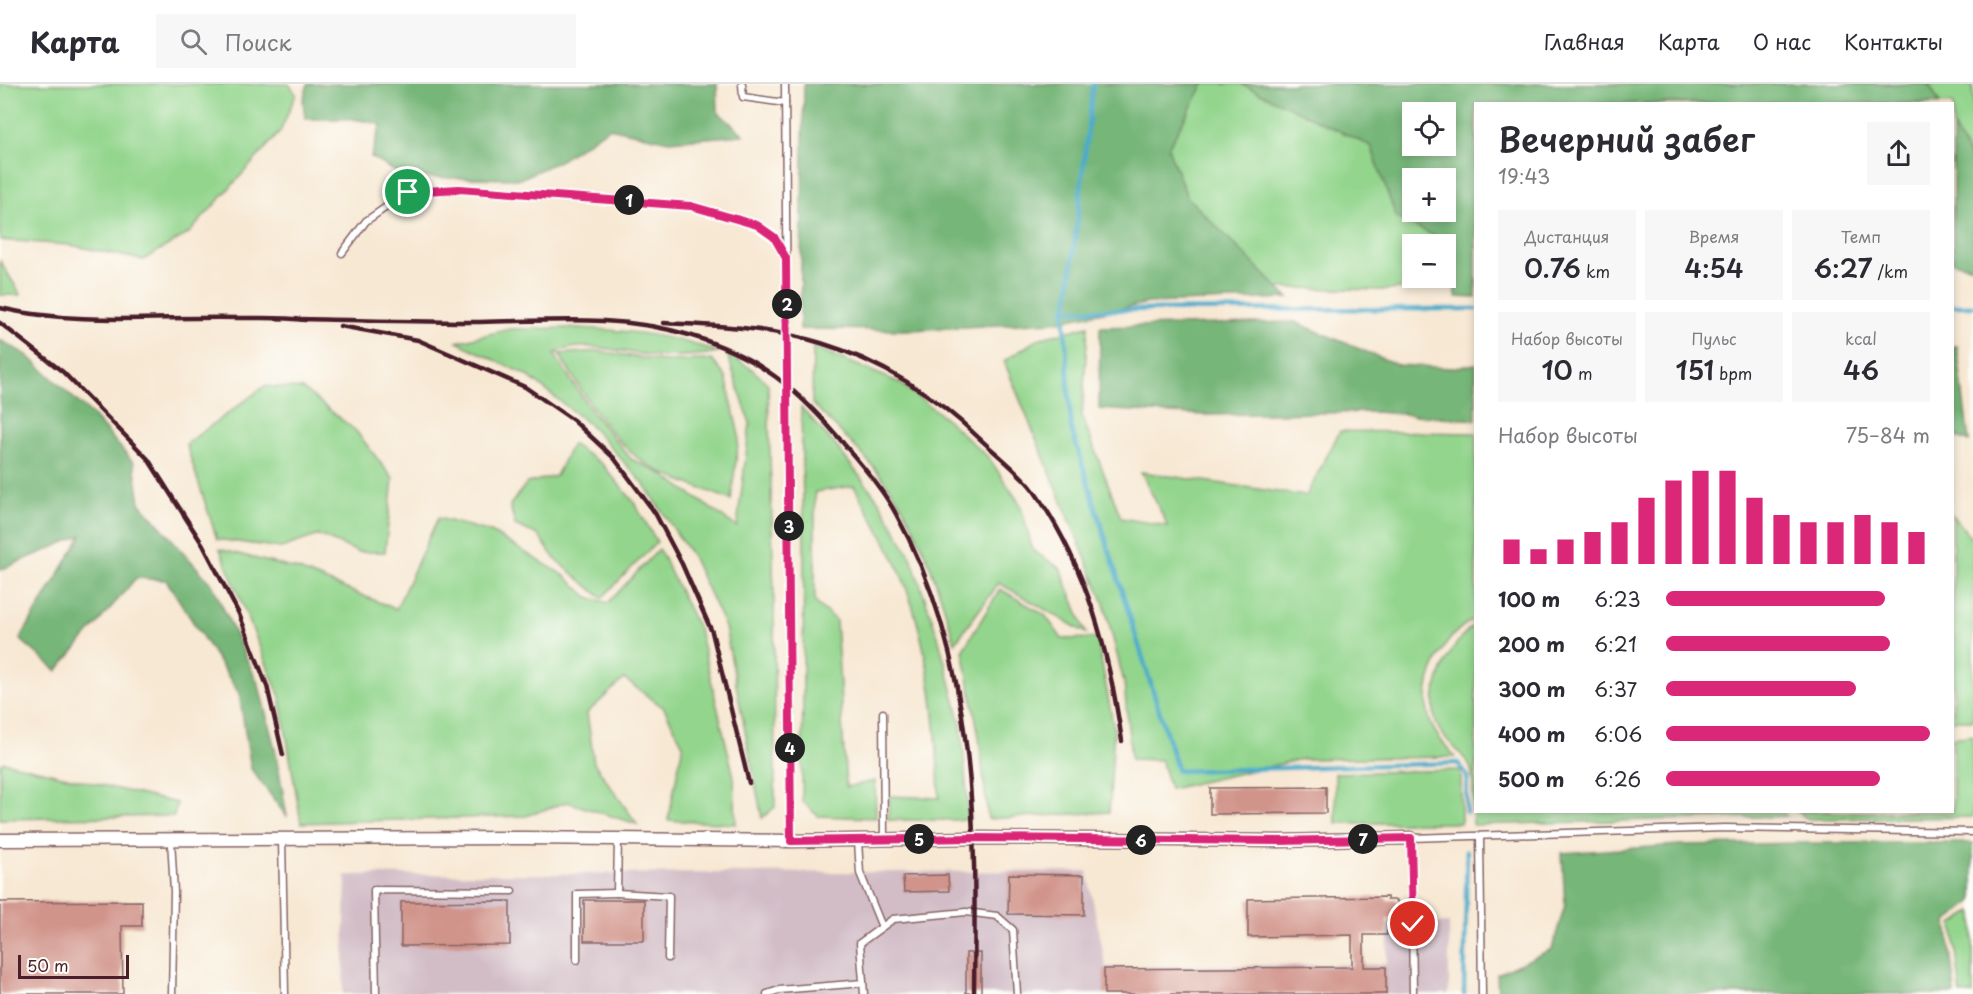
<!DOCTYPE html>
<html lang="ru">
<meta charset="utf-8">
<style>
body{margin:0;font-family:"Playpen Sans",sans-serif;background:#f7f7f7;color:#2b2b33;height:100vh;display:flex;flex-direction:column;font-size:22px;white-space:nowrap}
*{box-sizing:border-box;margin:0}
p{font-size:20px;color:#7c7c81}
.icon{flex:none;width:33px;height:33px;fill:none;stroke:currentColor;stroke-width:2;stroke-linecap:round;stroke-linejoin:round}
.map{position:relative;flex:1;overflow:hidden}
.side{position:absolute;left:1474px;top:18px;width:480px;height:711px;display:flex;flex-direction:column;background:#fff;border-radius:0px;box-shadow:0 3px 9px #0003}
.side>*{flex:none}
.tools{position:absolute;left:1402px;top:18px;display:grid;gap:12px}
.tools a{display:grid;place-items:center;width:54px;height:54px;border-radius:0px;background:#fff;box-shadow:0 3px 9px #0003;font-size:30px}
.scale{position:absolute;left:18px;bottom:15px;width:111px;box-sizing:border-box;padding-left:6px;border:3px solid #4a1f2b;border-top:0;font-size:16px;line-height:21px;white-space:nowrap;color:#4a1f2b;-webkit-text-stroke:4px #fdfcf7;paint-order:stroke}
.pin{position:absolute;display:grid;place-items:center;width:51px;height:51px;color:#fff;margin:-26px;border:3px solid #fff;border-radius:50%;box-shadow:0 2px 6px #0007}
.km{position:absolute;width:30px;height:30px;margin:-15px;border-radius:50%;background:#222;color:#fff;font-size:16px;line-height:30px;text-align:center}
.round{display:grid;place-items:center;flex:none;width:63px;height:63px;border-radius:0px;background:#f7f7f7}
.summary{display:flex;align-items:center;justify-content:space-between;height:102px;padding:0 24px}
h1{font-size:33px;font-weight:600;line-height:45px}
.metrics{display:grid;grid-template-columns:repeat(3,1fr);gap:9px;height:102px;padding:6px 24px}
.metrics div{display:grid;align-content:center;border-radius:0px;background:#f7f7f7;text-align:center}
.metrics b{font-size:26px;font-weight:600}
.metrics small{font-size:16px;font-weight:400}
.metrics p{font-size:16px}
.chart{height:168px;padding:12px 24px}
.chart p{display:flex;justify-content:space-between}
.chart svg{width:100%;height:108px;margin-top:6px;stroke:#db2777;stroke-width:6}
ul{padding:0 24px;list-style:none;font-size:20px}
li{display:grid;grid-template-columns:96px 72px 1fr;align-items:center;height:45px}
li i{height:15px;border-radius:8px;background:#db2777}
header{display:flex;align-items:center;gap:36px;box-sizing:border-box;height:84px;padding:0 30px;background:#fff;border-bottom:2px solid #e1e1e2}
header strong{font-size:28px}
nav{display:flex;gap:33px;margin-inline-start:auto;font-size:21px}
.search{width:420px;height:54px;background:#f7f7f7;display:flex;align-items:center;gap:15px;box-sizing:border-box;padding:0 21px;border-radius:0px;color:#7c7c81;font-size:22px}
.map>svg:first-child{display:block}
.industrial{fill:#d2bdc7}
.green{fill:#93d58d;stroke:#6e7a5c;stroke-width:1.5;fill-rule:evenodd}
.forest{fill:#76b678;stroke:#606a52;stroke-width:1.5;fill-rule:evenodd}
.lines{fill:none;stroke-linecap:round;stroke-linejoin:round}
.stream{stroke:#4cabcb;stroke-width:4.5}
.building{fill:#d1948b}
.lane-casing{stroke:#876566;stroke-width:9}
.street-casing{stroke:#876566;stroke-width:15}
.lane{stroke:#fff;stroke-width:6}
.street{stroke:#fff;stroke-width:12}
.rail{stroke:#4a1f2b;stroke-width:4.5}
.route-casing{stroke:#fff;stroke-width:12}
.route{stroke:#db2777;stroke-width:8}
</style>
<header>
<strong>Карта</strong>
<div class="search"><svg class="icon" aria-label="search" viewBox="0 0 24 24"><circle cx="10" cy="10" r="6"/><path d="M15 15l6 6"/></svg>Поиск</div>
<nav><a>Главная</a><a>Карта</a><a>О нас</a><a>Контакты</a></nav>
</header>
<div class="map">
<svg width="1973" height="910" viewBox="0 0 1973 910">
<rect width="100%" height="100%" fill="#fdfcf7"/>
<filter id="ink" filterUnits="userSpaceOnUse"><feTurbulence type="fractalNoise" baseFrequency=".0167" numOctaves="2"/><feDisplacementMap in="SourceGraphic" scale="12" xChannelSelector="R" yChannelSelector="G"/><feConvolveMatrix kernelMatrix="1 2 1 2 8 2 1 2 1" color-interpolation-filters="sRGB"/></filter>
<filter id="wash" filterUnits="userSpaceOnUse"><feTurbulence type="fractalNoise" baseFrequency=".008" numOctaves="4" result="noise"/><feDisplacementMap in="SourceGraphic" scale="24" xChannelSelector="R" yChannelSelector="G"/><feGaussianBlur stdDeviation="1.35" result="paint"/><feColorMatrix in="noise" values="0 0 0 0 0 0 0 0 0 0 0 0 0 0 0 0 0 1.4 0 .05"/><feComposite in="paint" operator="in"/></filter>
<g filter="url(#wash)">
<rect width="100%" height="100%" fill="#f7e8d3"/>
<path class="industrial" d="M1087,787L1106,883L1387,880L1388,840L1449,839V910H343L346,791Z"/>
<g class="green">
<path d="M0,0H289L296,10L280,48L189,149L143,176L70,161L0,156Z"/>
<path d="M1144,0H1973V155L1953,150V20H1476V199L1386,206L1242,203L1160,112ZM1413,28H1446V62H1413ZM1413,94H1446V128H1413ZM1413,160H1446V194H1413Z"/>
<path d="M0,177L21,211H0Z"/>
<path d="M1088,242L1082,332L1121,434L1168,442L1141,388L1306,412L1340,347L1476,349V534C1443,550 1420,598 1429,634C1433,649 1446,662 1455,673L1302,675L1170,705L1161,676L1131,675L1124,598L1104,519L1004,277L1038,255Z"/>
<path d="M576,244C626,246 671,251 718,268C698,272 679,273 658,272C628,271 581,253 554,270L592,328L631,375L662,390L737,443L750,339L727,270L752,285L768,300L774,513L775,723L762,734L725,543L692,472L643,399L590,341L528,292L457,258L510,245Z"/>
<path d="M813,263L898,298L944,333L989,374L1020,420L1033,467L1060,484L1086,549L999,499L955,559C940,509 924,455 895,411C872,377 840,348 812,319Z"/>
<path d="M598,267L663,277L712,276L726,293L739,352L731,416C702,404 657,391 634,371C603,344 580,304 559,270Z"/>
<path d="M265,302L303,305L356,347L393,395L385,468H358L319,451L281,464L217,455L186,360Z"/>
<path d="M801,323L836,362L879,417L911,473L939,556L961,640L969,736H888L890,712L939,714C937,637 930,562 901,490C889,460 869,431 854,402L815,408V518L836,537L846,703L875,697L876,734L818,732L802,717L804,465Z"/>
<path d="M572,360L602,380L633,417L657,458L602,514L555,475L538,451L515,441L510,421L527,399L556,392Z"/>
<path d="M1953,431L1973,457V636H1953Z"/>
<path d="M438,434L491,448L565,492L588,513L608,519L659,465L699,546L734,693L736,740L668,736L683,661L664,624L624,595L587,629L594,679L637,740L567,718L526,732L301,739L280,613L220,465L299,486L396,525Z"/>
<path d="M1000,505L1045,531L1062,555L1097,554L1114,645L1109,728L988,735L979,653L963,566Z"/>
<path d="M1476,540V728H1783L1787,732L1473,741C1472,726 1475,698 1471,685C1466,671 1447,659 1439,645C1422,616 1450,556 1476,540Z"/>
<path d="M1973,651V733L1808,735L1798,728H1953V654Z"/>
<path d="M4,678L177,719L174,732L0,735V680Z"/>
<path d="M1461,686V739H1336L1335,689Z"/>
<path d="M1973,827V910H1961L1953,840Z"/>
</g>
<g class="forest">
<path d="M308,0H717L718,28L744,51L669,57L609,44L561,76L520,95L404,93L371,73L381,40L353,35H305L303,16Z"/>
<path d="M804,0H1204L1168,64L1187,113L1288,214L1148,219L1054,238L911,246L800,245Z"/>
<path d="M1241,0H1929L1940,19L1476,20V214L1456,213L1453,161L1396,133L1371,62ZM1413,28H1446V62H1413ZM1413,94H1446V128H1413Z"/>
<path d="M1953,43L1973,79V183L1953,178Z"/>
<path d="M1295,238L1398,281L1452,284L1476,280V336L1376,328L1206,331L1099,325L1100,243Z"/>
<path d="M0,256L27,271L93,332L134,379L140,419L213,502L259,602L276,669L287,733L251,685L239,609L166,496L136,494L57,587L20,555L82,451L0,486Z"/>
<path d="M1953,262H1957L1969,358L1953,351Z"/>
<path d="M1805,759H1973V817L1947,838L1955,910H1498L1497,890L1552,865L1565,821L1562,769L1680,761Z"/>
</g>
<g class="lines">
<g class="stream">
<path d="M1093,0L1068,217L1064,226L1071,344L1178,687L1458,679L1467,692L1466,728"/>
<path d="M1953,222H1973"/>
<path d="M1064,226L1476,225"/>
<path d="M1464,910L1467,767"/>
</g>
</g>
<g id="blocks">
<g class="building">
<path d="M1326,703V729L1210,730V704Z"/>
<path d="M1009,790L1084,791V831L1008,830Z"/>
<path d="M948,791L949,807L904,808L903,792Z"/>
<path d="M1387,813V816H1397L1398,834L1387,835V851H1364V883H1386V910H1104V885L1352,883V851L1248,853V815Z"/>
<rect x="584" y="816" width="60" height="41"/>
<path d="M142,817V842H122L123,910H0V818Z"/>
<path d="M510,817V861L401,862V818Z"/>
<rect x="966" y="869" width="15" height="40"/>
</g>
</g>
</g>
<g filter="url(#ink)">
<use href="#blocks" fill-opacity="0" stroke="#876566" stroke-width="1.5"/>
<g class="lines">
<g class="lane-casing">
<g id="lane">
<path d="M742,0L743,13L785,19"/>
<path d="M785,0L791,757"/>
<path d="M342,169L366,137L408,108L459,105L691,122L757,141L774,153L785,173"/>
<path d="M883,629L884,755"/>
<path d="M1480,753L1482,910"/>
<path d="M171,755L174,808L172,910"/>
<path d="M282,755L285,910"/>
<path d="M618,755L617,809L669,812L668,874"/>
<path d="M858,757L860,789L882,843"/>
<path d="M577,876V810L617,809"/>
<path d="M376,910L374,806L512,807"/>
<path d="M767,910L779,906L863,899"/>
<path d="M864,910L860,859L893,835L966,828L997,832L1013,846L1017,910"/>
<path d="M1413,910L1411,754L1725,744L1973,748"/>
</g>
</g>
<g class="street-casing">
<path id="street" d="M0,756L524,754L791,757L975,754L1279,757L1411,754"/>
</g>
<use href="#lane" class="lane"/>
<use href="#street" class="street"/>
<g class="rail">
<path d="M0,224C78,242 161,232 241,234C262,234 284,233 305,236"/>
<path d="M299,235C359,236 420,238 480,238C550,237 621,230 689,251C759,272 798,305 844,360C862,382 883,405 896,430C978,579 976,746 974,910"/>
<path d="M0,239L63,288L148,375L203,461L239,530L267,602L283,671"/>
<path d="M664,239C716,242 771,243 821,259C880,277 935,311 979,354C997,371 1020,388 1034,407C1087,482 1109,568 1122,657"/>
<path d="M340,242L418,256L525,303L573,336L614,374L655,429L682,480L712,548L749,699"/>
</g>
</g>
</g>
<g class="lines" filter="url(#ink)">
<g class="route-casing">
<path id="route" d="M408,108L459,105L691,122L757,141L774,153L786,174L791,757L975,754L1279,757L1411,754L1413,840"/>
</g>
<use href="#route" class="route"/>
</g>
</svg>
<div class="tools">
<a><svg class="icon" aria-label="locate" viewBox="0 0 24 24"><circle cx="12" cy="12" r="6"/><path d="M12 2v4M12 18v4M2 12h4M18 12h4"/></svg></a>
<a>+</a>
<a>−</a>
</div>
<div class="scale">50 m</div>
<div class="pin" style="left:408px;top:108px;background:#1e9e55"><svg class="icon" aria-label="arrive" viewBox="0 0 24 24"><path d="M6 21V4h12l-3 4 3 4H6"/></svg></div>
<div class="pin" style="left:1413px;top:840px;background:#d93025"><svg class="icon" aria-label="check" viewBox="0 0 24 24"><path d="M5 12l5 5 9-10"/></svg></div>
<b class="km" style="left:629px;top:116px">1</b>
<b class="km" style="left:787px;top:220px">2</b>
<b class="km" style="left:789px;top:442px">3</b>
<b class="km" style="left:790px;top:664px">4</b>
<b class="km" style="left:919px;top:755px">5</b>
<b class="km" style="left:1141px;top:756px">6</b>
<b class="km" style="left:1363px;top:755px">7</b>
<section class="side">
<div class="summary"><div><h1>Вечерний забег</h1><p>19:43</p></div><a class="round"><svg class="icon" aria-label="share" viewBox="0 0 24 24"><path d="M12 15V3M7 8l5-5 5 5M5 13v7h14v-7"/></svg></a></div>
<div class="metrics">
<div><p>Дистанция</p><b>0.76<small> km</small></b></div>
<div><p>Время</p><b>4:54</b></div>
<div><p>Темп</p><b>6:27<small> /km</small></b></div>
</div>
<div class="metrics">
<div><p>Набор высоты</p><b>10<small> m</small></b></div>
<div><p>Пульс</p><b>151<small> bpm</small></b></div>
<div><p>kcal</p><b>46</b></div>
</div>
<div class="chart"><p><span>Набор высоты</span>75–84 m</p>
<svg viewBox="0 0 160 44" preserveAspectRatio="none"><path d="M5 44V34M15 44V38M25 44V34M35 44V31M45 44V27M55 44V17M65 44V10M75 44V6M85 44V6M95 44V17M105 44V24M115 44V27M125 44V27M135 44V24M145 44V27M155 44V31"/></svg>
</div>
<ul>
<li><b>100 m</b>6:23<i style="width:83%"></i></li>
<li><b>200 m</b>6:21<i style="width:85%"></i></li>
<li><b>300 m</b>6:37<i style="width:72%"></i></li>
<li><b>400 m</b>6:06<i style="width:100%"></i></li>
<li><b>500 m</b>6:26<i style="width:81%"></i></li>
</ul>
</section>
</div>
